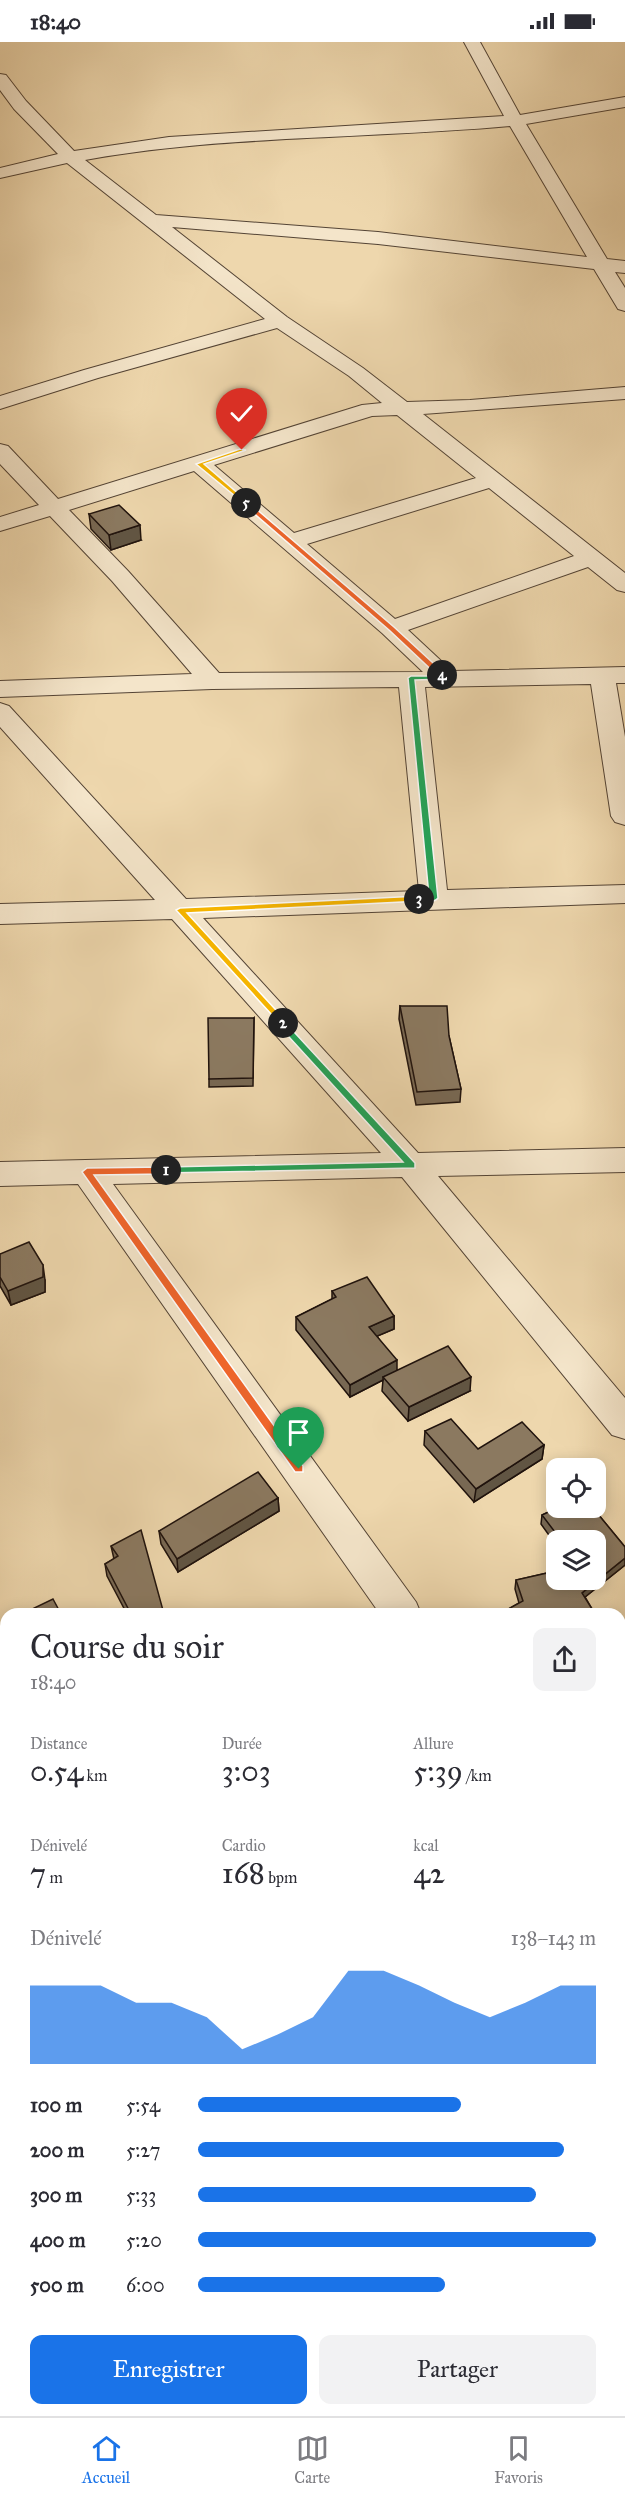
<!DOCTYPE html>
<html lang="fr">
<meta charset="utf-8">
<style>
body{margin:0;font-family:"IM FELL Great Primer",serif;background:#f2f2f3;color:#2b2b33;height:100vh;display:flex;flex-direction:column;font-size:22px;white-space:nowrap}
*{box-sizing:border-box;margin:0}
p{font-size:20px;color:#7c7c81}
.icon{flex:none;width:33px;height:33px;fill:none;stroke:currentColor;stroke-width:2;stroke-linecap:round;stroke-linejoin:round}
.map{position:relative;flex:1;overflow:hidden}
.sheet{position:absolute;left:0px;top:1566px;width:626px;height:808px;display:flex;flex-direction:column;background:#fff;border-radius:18px 18px 0 0;box-shadow:0 3px 15px #0003}
.sheet>*{flex:none}
.buttons{position:absolute;left:546px;top:1416px;display:grid;gap:12px}
.buttons a{display:grid;place-items:center;width:60px;height:60px;border-radius:12px;background:#fff;box-shadow:0 3px 15px #0003;font-size:30px}
.pin{position:absolute;display:grid;place-items:center;width:51px;height:51px;color:#fff;margin:-62px -26px;border-radius:50% 50% 50% 0;rotate:-45deg;box-shadow:0 0 6px #0007}
.pin .icon{rotate:45deg}
.km{position:absolute;width:30px;height:30px;margin:-15px;border-radius:50%;background:#222;color:#fff;font-size:16px;line-height:30px;text-align:center}
.round{display:grid;place-items:center;flex:none;width:63px;height:63px;border-radius:12px;background:#f2f2f3}
.headline{display:flex;align-items:center;justify-content:space-between;height:102px;padding:0 30px}
h1{font-size:33px;font-weight:600;line-height:45px}
.figures{display:grid;grid-template-columns:repeat(3,1fr);gap:9px;height:102px;padding:6px 30px}
.figures div{display:grid;align-content:center}
.figures b{font-size:30px;font-weight:600}
.figures small{font-size:16px;font-weight:400}
.figures p{font-size:16px}
.chart{height:168px;padding:12px 30px}
.chart p{display:flex;justify-content:space-between}
.chart svg{width:100%;height:108px;margin-top:6px;fill:#1a73e8;opacity:.7}
.button{display:flex;gap:12px;margin-top:auto;padding:12px 30px}
.button a{flex:1;height:69px;border-radius:12px;background:#1a73e8;color:#fff;font-size:24px;font-weight:600;line-height:69px;text-align:center}
.button a+a{background:#f2f2f3;color:#2b2b33}
ul{padding:0 30px;list-style:none;font-size:20px}
li{display:grid;grid-template-columns:96px 72px 1fr;align-items:center;height:45px}
li i{height:15px;border-radius:8px;background:#1a73e8}
.status{display:flex;justify-content:space-between;align-items:center;height:42px;padding:0 30px;background:#fff;direction:ltr}
.status svg{height:16px;fill:currentColor}
.tabs{display:flex;justify-content:space-around;align-items:center;height:84px;border-top:2px solid #e1e1e2;background:#fff;font-size:16px;color:#7c7c81}
.tabs a{display:grid;justify-items:center;gap:3px}
.tabs .on{color:#1a73e8}
.map>svg:first-child{display:block}
.lines{fill:none;stroke-linecap:round;stroke-linejoin:round}
.minor-casing{stroke:#544435;stroke-width:2}
.minor{fill:#f4e5ca;fill-rule:evenodd}
.wall{fill:#786853;stroke:#20130d;stroke-width:1.5}
.shaded-wall{fill:#615543;stroke:#20130d;stroke-width:1.5}
.building{fill:#8b7960;stroke:#20130d;stroke-width:1.5}
.split-1{fill:#f0652b;stroke:#fff;stroke-width:1.5}
.split-2{fill:#22a559;stroke:#fff;stroke-width:1.5}
.split-3{fill:#f5b400;stroke:#fff;stroke-width:1.5}
.split-4{fill:#22a559;stroke:#fff;stroke-width:1.5}
.split-5{fill:#f0652b;stroke:#fff;stroke-width:1.5}
.split-6{fill:#f5b400;stroke:#fff;stroke-width:1.5}
</style>
<div class="status"><b>18:40</b><svg viewBox="0 0 49 12"><path d="M0 12V9h3v3zM5 12V6h3v6zM10 12V3h3v9zM15 12V0h3v12zM26 1h20v11H26zM47 4h2v5h-2z"/></svg></div>
<div class="map">
<svg width="625" height="2374" viewBox="0 0 625 2374">
<rect width="100%" height="100%" fill="#eed7ad"/>
<filter id="stains"><feTurbulence type="fractalNoise" baseFrequency=".00333" numOctaves="4"/><feColorMatrix values="0 0 0 0 .2 0 0 0 0 .09 0 0 0 0 .02 0 0 0 .5 -.17"/></filter>
<radialGradient id="worn" r=".72"><stop offset=".6" stop-color="#630" stop-opacity="0"/><stop offset="1" stop-color="#630" stop-opacity=".3"/></radialGradient>
<g class="lines">
<g class="minor-casing">
<g id="minor">
<path d="M464,0H480L520,73L625,55V65L526,82L607,217L625,219V231L615,230L625,246V269L618,267L594,227L378,202L172,185L287,275L363,326L407,360L470,358L625,345V357L423,372L625,531V550L617,548L588,525L408,588L452,629L625,625V641H616L625,695V783L615,780L611,774L591,642L425,645L447,848L625,843V861L203,876L418,1111L625,1106V1130L438,1134L625,1356V1397L612,1393L402,1135L113,1142L416,1560L421,1572H380L78,1142L0,1144V1120L381,1111L172,877L0,882V862L155,858L0,685V661L9,664L186,857L419,849L399,645L212,647L0,655V639L192,632L112,539L50,474L0,489V475L39,463L0,422V402L8,404L58,457L362,363L382,361L349,334L277,286L98,336L0,367V354L84,328L265,277L67,121L0,136V126L58,112L14,67L0,48V32L6,33L26,59L74,109L169,95L504,74ZM510,84L587,215L378,190L156,173L85,118C225,93 368,97 510,84ZM397,373L476,436L294,491L214,423L372,374ZM194,429L382,591L423,630L219,631L128,529L69,468ZM489,446L574,514L395,577L307,502Z"/>
<path d="M620,1651H625V1689L620,1688Z"/>
<path d="M0,1681L6,1683V1780L0,1777Z"/>
<path d="M625,2038V2084L620,2085V2040Z"/>
<rect x="41" y="2368" width="50" height="6"/>
<path d="M438,2368H488L489,2374H439Z"/>
</g>
</g>
<use href="#minor" class="minor"/>
</g>
<g class="wall">
<path d="M89,472L141,498L111,508L91,487Z"/>
<path d="M400,964L449,994L461,1047L460,1060L416,1063L399,977Z"/>
<path d="M254,976L253,1044L209,1045V1037Z"/>
<path d="M0,1212L45,1238V1250L11,1263L0,1244Z"/>
<path d="M332,1249L394,1274V1287L377,1294L397,1328L470,1349L408,1379L382,1349L383,1338L350,1355L296,1288V1275L332,1257Z"/>
<path d="M425,1389L478,1407L544,1403L542,1417L474,1460L424,1403Z"/>
<path d="M278,1456L279,1469L178,1530L161,1502L159,1489Z"/>
<path d="M557,1466H593L625,1505V1523L585,1555L592,1567L591,1572H503V1570L519,1561L515,1547L516,1538L556,1529V1538H596V1498H556V1503L541,1482L542,1473Z"/>
<path d="M111,1504L164,1572H127L107,1534L105,1522L114,1517Z"/>
<path d="M0,2114L2,2119L5,2151H0Z"/>
</g>
<g class="shaded-wall">
<path d="M140,483L141,498L111,508L109,493Z"/>
<path d="M43,1223L45,1238V1250L11,1263L8,1249Z"/>
<path d="M394,1274V1287L368,1298L369,1285Z"/>
<path d="M397,1318V1330L383,1335V1338L350,1355V1343Z"/>
<path d="M471,1335L470,1349L408,1379L409,1365Z"/>
<path d="M544,1403L542,1417L474,1460L476,1447Z"/>
<path d="M278,1456L279,1469L178,1530L177,1517Z"/>
<path d="M625,1516V1523L580,1559L582,1551Z"/>
<path d="M592,1567L591,1572H581Z"/>
<path d="M0,2114L2,2119L5,2151L1,2144Z"/>
<rect x="14" y="2368" width="4" height="6"/>
</g>
<g class="building">
<path d="M119,463L140,483L109,493L89,472Z"/>
<path d="M400,964H447L449,994L461,1047L417,1050Z"/>
<path d="M208,976H254L253,1036L209,1037Z"/>
<path d="M29,1200L43,1223V1235L8,1249L0,1235V1212Z"/>
<path d="M367,1235L394,1274L369,1285L397,1318L350,1343L296,1275L336,1255L332,1249Z"/>
<path d="M448,1304L471,1335L409,1365L383,1335Z"/>
<path d="M451,1377L478,1407L522,1380L544,1403L476,1447L425,1389Z"/>
<path d="M258,1430L278,1456L177,1517L159,1489Z"/>
<path d="M557,1466H593L625,1505V1516L582,1551L592,1567L581,1572H505L503,1570L523,1559L516,1538L556,1529V1538H596V1498H561L542,1473Z"/>
<path d="M141,1488L164,1572H131L105,1522L118,1514L111,1504Z"/>
<path d="M53,1557L61,1572H32L30,1568Z"/>
<path d="M0,2126L1,2144H0Z"/>
<path d="M6,2327V2368H14V2374H0V2329Z"/>
<path d="M121,2368H133L134,2374H102Z"/>
<path d="M188,2368H344L345,2374H189Z"/>
</g>
<path class="split-1" d="M166,1125L171,1128L166,1132L94,1133L303,1424V1430H295L82,1130L87,1126Z"/>
<path class="split-2" d="M283,978L415,1121V1126L162,1131V1126L166,1125L403,1120L279,984V979Z"/>
<path class="split-3" d="M419,854L422,855V859L187,871L286,979V984L283,985L176,868L180,866Z"/>
<path class="split-4" d="M442,631L447,634V637L415,638L438,856C434,861 423,861 417,859V855L429,854L408,636L411,634H438Z"/>
<path class="split-5" d="M243,460H248L394,585L445,632V635H439L389,588L243,462Z"/>
<path class="split-6" d="M240,407L246,408L204,422L248,460L246,463L196,422Z"/>
<rect width="100%" height="100%" filter="url(#stains)"/>
<rect width="100%" height="100%" fill="url(#worn)"/>
</svg>
<div class="buttons">
<a><svg class="icon" aria-label="locate" viewBox="0 0 24 24"><circle cx="12" cy="12" r="6"/><path d="M12 2v4M12 18v4M2 12h4M18 12h4"/></svg></a>
<a><svg class="icon" aria-label="layers" viewBox="0 0 24 24"><path d="M12 4l9 5-9 5-9-5zM3 14l9 5 9-5"/></svg></a>
</div>
<div class="pin" style="left:299px;top:1427px;background:#1e9e55"><svg class="icon" aria-label="arrive" viewBox="0 0 24 24"><path d="M6 21V4h12l-3 4 3 4H6"/></svg></div>
<div class="pin" style="left:242px;top:408px;background:#d93025"><svg class="icon" aria-label="check" viewBox="0 0 24 24"><path d="M5 12l5 5 9-10"/></svg></div>
<b class="km" style="left:166px;top:1128px">1</b>
<b class="km" style="left:283px;top:981px">2</b>
<b class="km" style="left:419px;top:857px">3</b>
<b class="km" style="left:442px;top:633px">4</b>
<b class="km" style="left:246px;top:461px">5</b>
<section class="sheet">
<div class="headline"><div><h1>Course du soir</h1><p>18:40</p></div><a class="round"><svg class="icon" aria-label="share" viewBox="0 0 24 24"><path d="M12 15V3M7 8l5-5 5 5M5 13v7h14v-7"/></svg></a></div>
<div class="figures">
<div><p>Distance</p><b>0.54<small> km</small></b></div>
<div><p>Durée</p><b>3:03</b></div>
<div><p>Allure</p><b>5:39<small> /km</small></b></div>
</div>
<div class="figures">
<div><p>Dénivelé</p><b>7<small> m</small></b></div>
<div><p>Cardio</p><b>168<small> bpm</small></b></div>
<div><p>kcal</p><b>42</b></div>
</div>
<div class="chart"><p><span>Dénivelé</span>138–143 m</p>
<svg viewBox="0 0 160 44" preserveAspectRatio="none"><path d="M0 44V12L10 12L20 12L30 19L40 19L50 25L60 38L70 32L80 25L90 6L100 6L110 12L120 19L130 25L140 19L150 12L160 12V44z"/></svg>
</div>
<ul>
<li><b>100 m</b>5:54<i style="width:66%"></i></li>
<li><b>200 m</b>5:27<i style="width:92%"></i></li>
<li><b>300 m</b>5:33<i style="width:85%"></i></li>
<li><b>400 m</b>5:20<i style="width:100%"></i></li>
<li><b>500 m</b>6:00<i style="width:62%"></i></li>
</ul>
<div class="button"><a>Enregistrer</a><a>Partager</a></div>
</section>
</div>
<nav class="tabs">
<a class="on"><svg class="icon" aria-label="home" viewBox="0 0 24 24"><path d="M3 11l9-7 9 7M6 9v11h12V9"/></svg>Accueil</a>
<a><svg class="icon" aria-label="map" viewBox="0 0 24 24"><path d="M3 6l6-2 6 2 6-2v14l-6 2-6-2-6 2zM9 4v14M15 6v14"/></svg>Carte</a>
<a><svg class="icon" aria-label="saved" viewBox="0 0 24 24"><path d="M7 4h10v16l-5-4-5 4z"/></svg>Favoris</a>
</nav>
